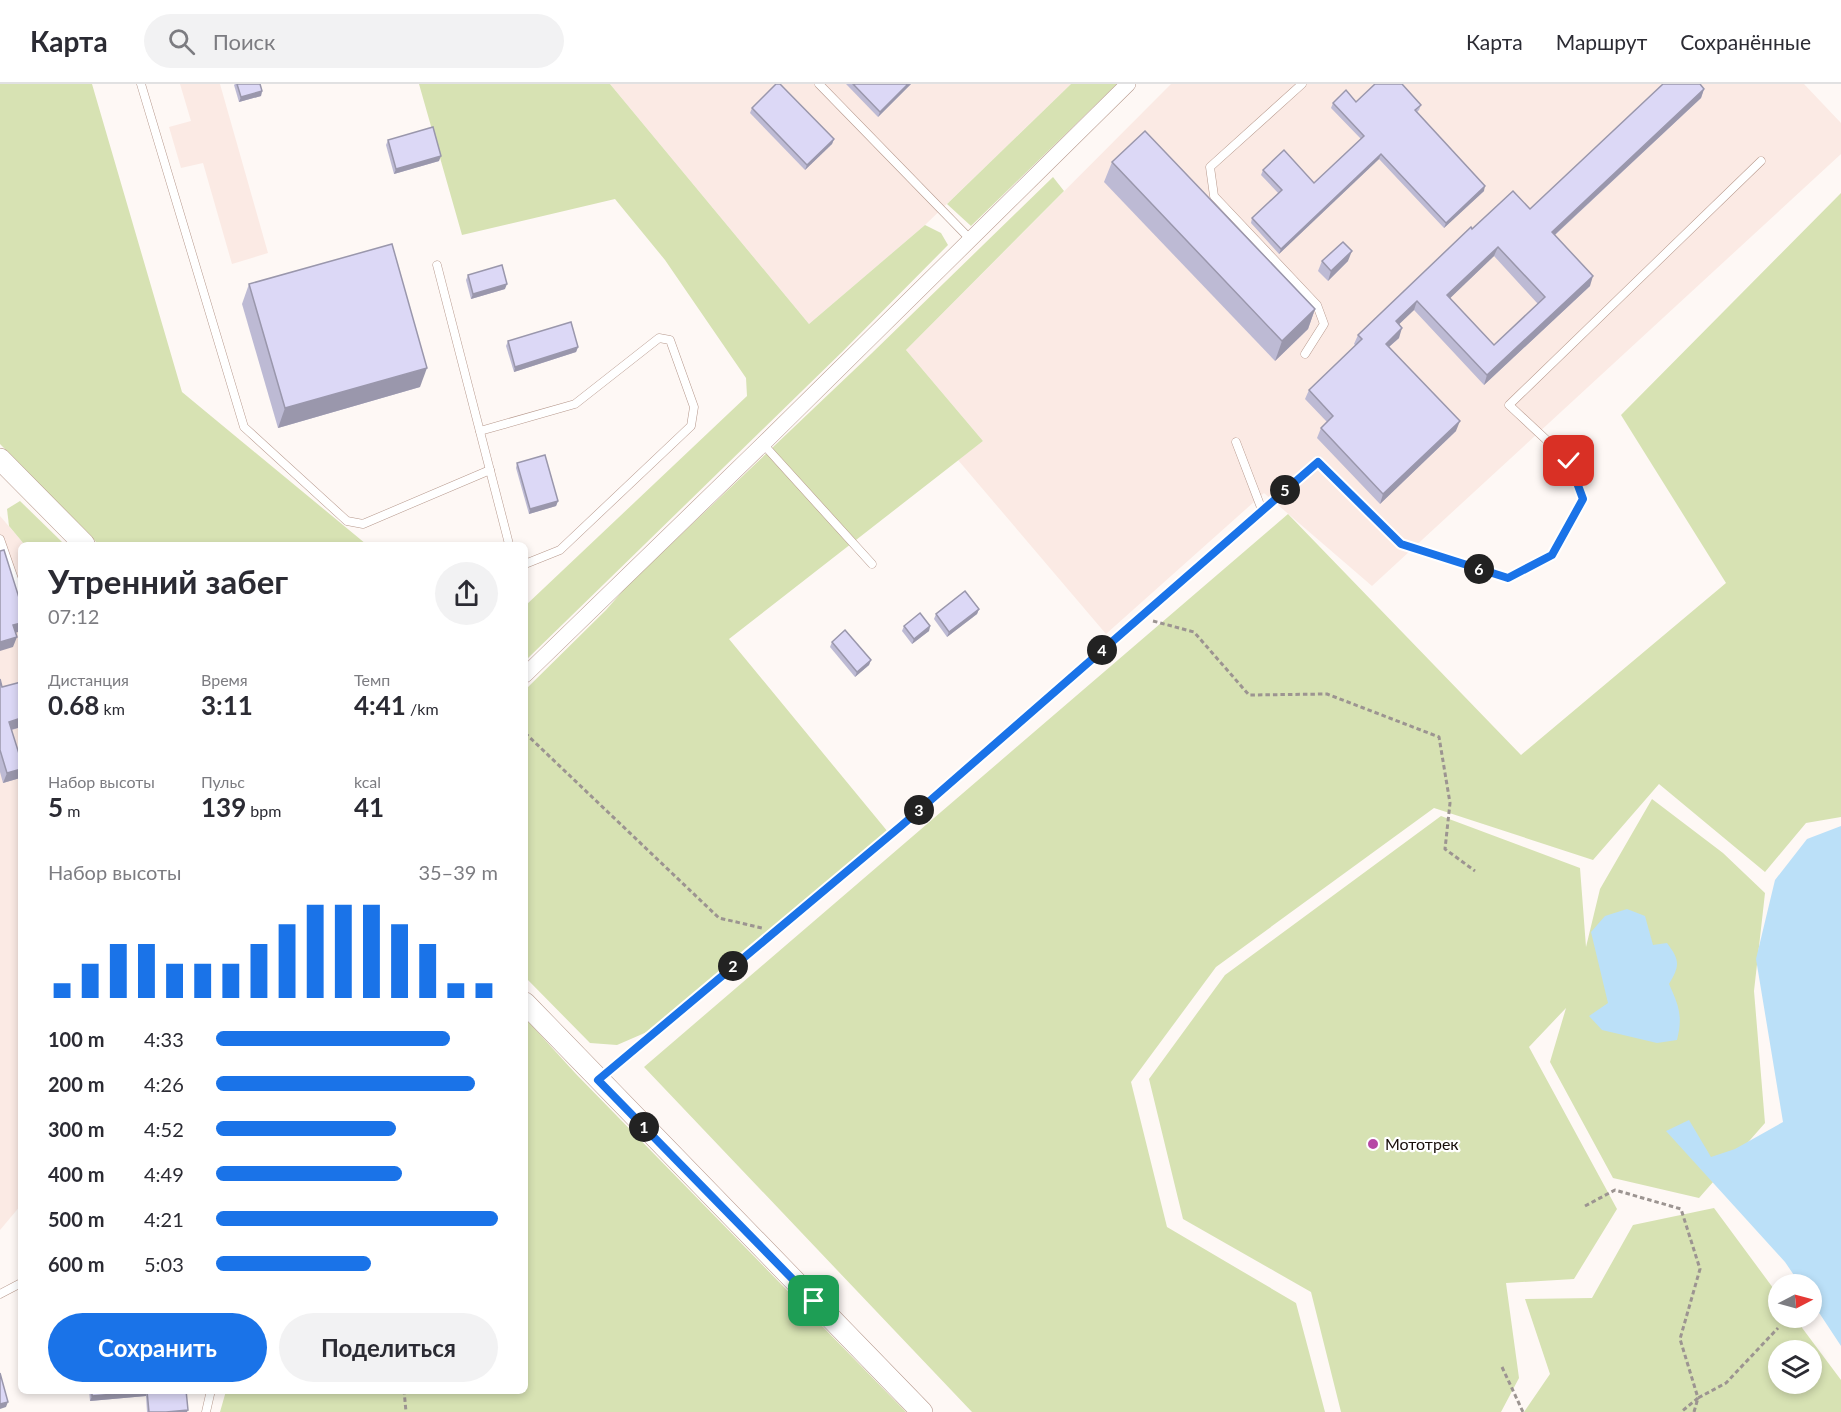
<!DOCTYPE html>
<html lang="ru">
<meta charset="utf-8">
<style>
body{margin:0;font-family:Lato,sans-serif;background:#f2f2f3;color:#2b2b33;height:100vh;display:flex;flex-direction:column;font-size:22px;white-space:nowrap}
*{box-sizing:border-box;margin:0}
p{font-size:20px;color:#7c7c81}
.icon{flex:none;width:33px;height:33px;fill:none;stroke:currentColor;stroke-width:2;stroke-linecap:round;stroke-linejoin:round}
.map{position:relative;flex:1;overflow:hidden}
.side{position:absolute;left:18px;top:458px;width:510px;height:852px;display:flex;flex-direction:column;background:#fff;border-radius:9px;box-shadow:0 3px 9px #0003}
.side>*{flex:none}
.needle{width:39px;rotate:84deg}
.tools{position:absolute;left:1768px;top:1190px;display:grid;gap:12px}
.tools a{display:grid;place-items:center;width:54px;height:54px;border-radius:50%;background:#fff;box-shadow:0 3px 9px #0003;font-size:30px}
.pin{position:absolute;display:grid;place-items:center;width:51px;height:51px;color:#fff;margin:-26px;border-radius:12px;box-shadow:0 3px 9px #0006}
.km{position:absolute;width:30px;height:30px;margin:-15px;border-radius:50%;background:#222;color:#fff;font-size:16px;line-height:30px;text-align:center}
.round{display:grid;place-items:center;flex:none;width:63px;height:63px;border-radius:32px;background:#f2f2f3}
.headline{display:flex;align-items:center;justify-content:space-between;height:102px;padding:0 30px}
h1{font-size:33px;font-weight:700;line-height:45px}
.stats{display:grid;grid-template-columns:repeat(3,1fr);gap:9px;height:102px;padding:6px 30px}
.stats div{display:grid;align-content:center}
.stats b{font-size:26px;font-weight:700}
.stats small{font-size:16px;font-weight:400}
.stats p{font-size:16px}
.chart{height:168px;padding:12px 30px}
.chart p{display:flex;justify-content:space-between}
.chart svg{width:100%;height:108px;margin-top:6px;stroke:#1a73e8;stroke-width:6}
.primary-button{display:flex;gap:12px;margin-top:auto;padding:12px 30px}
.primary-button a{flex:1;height:69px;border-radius:36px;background:#1a73e8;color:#fff;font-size:24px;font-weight:700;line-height:69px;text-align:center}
.primary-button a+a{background:#f2f2f3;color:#2b2b33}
ul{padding:0 30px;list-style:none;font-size:20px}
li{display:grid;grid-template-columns:96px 72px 1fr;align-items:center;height:45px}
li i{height:15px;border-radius:8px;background:#1a73e8}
header{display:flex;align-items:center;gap:36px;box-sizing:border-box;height:84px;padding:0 30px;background:#fff;border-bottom:2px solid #e1e1e2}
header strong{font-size:28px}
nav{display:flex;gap:33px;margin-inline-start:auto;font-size:21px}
.search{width:420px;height:54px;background:#f2f2f3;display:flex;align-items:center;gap:15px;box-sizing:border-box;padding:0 21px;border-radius:33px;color:#7c7c81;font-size:22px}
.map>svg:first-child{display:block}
.built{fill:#fbeae4}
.green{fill:#d7e2b3;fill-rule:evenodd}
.water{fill:#bbe0f8}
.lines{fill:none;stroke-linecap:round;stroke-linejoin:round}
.lane-casing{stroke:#b6988c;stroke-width:9}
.street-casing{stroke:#b6988c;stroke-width:16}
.secondary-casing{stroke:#b6988c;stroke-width:22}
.path{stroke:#9c9491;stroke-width:3;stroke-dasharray:4.5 3;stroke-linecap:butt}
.lane{stroke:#fff;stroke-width:8}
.street{stroke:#fff;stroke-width:15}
.secondary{stroke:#fff;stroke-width:21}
.wall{fill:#bdbad4;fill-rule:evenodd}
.shaded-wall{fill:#9a97ac}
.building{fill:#dcd8f6;stroke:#9a97ac;stroke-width:1.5;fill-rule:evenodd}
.route-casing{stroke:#fff;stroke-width:12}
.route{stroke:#1a73e8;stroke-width:8}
.poi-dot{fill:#b647a5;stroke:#fff;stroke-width:2}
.labels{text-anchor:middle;stroke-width:4.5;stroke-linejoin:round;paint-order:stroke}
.poi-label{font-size:16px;fill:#170d09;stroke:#fff;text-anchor:start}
</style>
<header>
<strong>Карта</strong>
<div class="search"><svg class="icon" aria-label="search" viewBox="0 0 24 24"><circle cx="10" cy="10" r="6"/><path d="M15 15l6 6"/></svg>Поиск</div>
<nav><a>Карта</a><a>Маршрут</a><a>Сохранённые</a></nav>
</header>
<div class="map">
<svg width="1841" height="1328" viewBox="0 0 1841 1328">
<rect width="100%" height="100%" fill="#fef8f5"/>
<g class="built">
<path d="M180,0H220L268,169L232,180L203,79L181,84L169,43L191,37Z"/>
<path d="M610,0H1071L925,141L809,240Z"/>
<path d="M1171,0H1804L1841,39V70L1372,502L1264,409L1106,550L958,376L983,357L906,266Z"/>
<path d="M0,432L24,460H21V1121L0,1146Z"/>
</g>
<g class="green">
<path d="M0,0H92L182,308L366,460H98L0,360Z"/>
<path d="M419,0H610L809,240L925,141L941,149L948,161L843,267L525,577V522L747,312L746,294L665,176L615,115L462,151Z"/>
<path d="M1071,0H1117L971,142L947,120Z"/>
<path d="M1053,93L1064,107L906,266L983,357L729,555L888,748L647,948L617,961L590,959L525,893V606L606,526L628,501L872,269Z"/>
<path d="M1841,109V733L1806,739L1765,788L1659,700L1593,776L1434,724L1216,883L1131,998L1167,1143L1296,1219L1325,1328H972L644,983L1288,430L1521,671L1726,499L1621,331Z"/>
<path d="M20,417L60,456L64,460H24L9,442L7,425Z"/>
<path d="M1652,715L1723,769L1765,809L1754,907L1765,1039L1699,1114L1613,1094L1550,978L1566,924L1529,963L1617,1125L1574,1195L1506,1199L1519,1294L1501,1328H1341L1311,1208L1183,1135L1149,995L1225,891L1441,732L1580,784L1586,863L1600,805Z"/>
<path d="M525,934L576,990L906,1328H220L226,1307L525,1306Z"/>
<path d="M1714,1124L1779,1212V1233H1794L1841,1296V1328H1524L1550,1290L1525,1215L1592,1214L1633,1141ZM1779,1266H1812V1299H1779Z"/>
</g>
<g class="water">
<path d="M1841,742V1262L1812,1218V1200H1800L1785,1178L1666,1047L1689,1036L1711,1073L1735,1065L1783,1038L1756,875L1775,796L1807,755Z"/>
<path d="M1627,825L1645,832L1653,861L1667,859C1680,876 1680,882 1669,900C1679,922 1683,932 1677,956L1657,959L1602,946L1589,932L1608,919L1591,848L1605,832Z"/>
</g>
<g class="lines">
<g class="lane-casing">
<g id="lane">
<path d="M141,0L244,343L347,437L363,440L490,386"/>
<path d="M819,0L971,156"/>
<path d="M1302,0L1210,83L1214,112L1317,221L1324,240L1305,270"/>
<path d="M437,181L509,460"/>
<path d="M480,347L575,320L659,254L670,256L694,323L691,342L560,466L525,480"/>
<path d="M1236,358L1262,426"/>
<path d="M763,360L872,480"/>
<path d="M0,455L21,515"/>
<path d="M599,995L901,742L1318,377L1401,460L1507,494L1552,471L1583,415L1569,377L1509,321L1761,77"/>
<path d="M0,1210L21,1199"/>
<path d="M206,1328L211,1306"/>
</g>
</g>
<g class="street-casing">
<path id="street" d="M525,591L763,360L1128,0"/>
</g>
<g class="secondary-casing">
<g id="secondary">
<path d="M0,375L84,460"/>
<path d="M525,919L922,1328"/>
</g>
</g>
<g class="path">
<path d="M1153,537L1194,548L1249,611L1327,610L1439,653L1450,719L1445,765L1475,787"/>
<path d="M525,649L719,834L762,844"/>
<path d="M1585,1122L1615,1106L1681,1125L1700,1185L1680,1255L1698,1314L1681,1328"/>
<path d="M1502,1283L1523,1328"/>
<path d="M404,1306L406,1328"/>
<path d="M1694,1328L1698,1314L1726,1299L1778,1244"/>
</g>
<use href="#lane" class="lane"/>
<use href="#street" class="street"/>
<use href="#secondary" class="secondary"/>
</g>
<g class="wall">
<path d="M235,0H260L262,7L261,12L239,18L234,1Z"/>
<path d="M846,0H911L878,33Z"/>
<path d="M1704,5L1701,14L1555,151L1590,202L1484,301L1414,226L1399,240V254L1389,263L1456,347L1380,420L1317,354L1321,344L1327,338L1305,315L1309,306L1356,262L1354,260L1358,251L1472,145L1530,125ZM1494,172L1538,220L1494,261L1450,214Z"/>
<path d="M1356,18L1421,21L1419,26L1417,28L1484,107L1444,144L1379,75L1279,170L1251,139L1252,134L1279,110L1261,91L1263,86L1314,99L1361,55L1331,24L1333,19Z"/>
<path d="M752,24L834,55L832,60L805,86L750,29Z"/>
<path d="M388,56L439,77L394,90L386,61Z"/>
<path d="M1112,78L1315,225L1308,245L1275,277L1104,98Z"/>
<path d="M1322,177H1348L1328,197L1318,187Z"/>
<path d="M468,191L505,205L471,215L466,196Z"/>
<path d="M249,200L420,303L278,344L242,220Z"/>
<path d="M508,257L578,263L576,268L514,288L506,262Z"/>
<path d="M517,379L558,417L556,422L529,430L516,384Z"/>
<path d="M979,525L977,530L947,553L934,535L936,530Z"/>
<path d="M904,542H930L929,547L912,560L902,547Z"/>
<path d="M832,558L871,576L869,581L855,593L830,563Z"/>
<path d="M0,595L2,603L21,598V643L12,646L20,694L3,699L0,688Z"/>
<path d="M89,1306H186L187,1328H147L146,1312L90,1317Z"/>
</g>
<g class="shaded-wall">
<path d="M908,0H911L878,33L880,28Z"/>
<path d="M1704,5L1701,14L1548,157L1552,148Z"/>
<path d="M262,7L261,12L239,18L241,13Z"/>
<path d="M834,55L832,60L805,86L807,81Z"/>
<path d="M1381,70L1379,75L1279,170L1281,165Z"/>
<path d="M441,72L439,77L394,90L396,85Z"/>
<path d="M1485,102L1484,107L1444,144L1446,139Z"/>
<path d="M1498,163L1494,172L1443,221L1447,211Z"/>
<path d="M1352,167L1348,177L1328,197L1331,187Z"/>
<path d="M1593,192L1590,202L1484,301L1487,291Z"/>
<path d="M507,200L505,205L471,215L473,210Z"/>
<path d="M1417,217L1414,226L1392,247L1396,237Z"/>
<path d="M1315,225L1308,245L1275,277L1282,257Z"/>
<path d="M1402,244L1399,254L1382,269L1386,260Z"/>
<path d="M578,263L576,268L514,288L515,283Z"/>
<path d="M427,284L420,303L278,344L285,324Z"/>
<path d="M1460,337L1456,347L1380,420L1383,410Z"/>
<path d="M558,417L556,422L529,430L530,425Z"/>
<path d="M979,525L977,530L947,553L949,548Z"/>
<path d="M21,539V547L9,551L13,541Z"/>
<path d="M930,542L929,547L912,560L914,555Z"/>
<path d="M17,553L13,563L0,567V558Z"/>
<path d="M871,576L869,581L855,593L857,588Z"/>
<path d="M21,634V643L6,647L9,638Z"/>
<path d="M21,685L20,694L3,699L7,689Z"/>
<path d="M147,1307L146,1312L90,1317L92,1312Z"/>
<path d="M8,1318L6,1323L0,1325V1320Z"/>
<path d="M188,1326L187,1328H166Z"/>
</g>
<g class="building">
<path d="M237,0H260L262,7L241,13Z"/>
<path d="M776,0H780L834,55L807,81L752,24Z"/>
<path d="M853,0H908L880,28Z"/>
<path d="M1375,0H1402L1421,21L1415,26L1485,102L1446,139L1381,70L1281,165L1252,134L1282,106L1263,86L1284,66L1314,99L1364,52L1333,19L1346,6L1356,18Z"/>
<path d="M1663,0H1700L1704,5L1552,148L1593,192L1487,291L1417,217L1396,237L1402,244L1386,260L1460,337L1383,410L1321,344L1333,332L1309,306L1362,255L1358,251L1471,143L1472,145L1513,107L1530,125ZM1498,163L1545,213L1494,261L1447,211Z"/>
<path d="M433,43L441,72L396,85L388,56Z"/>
<path d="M1145,47L1315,225L1282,257L1112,78Z"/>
<path d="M1343,158L1352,167L1331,187L1322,177Z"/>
<path d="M392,160L427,284L285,324L249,200Z"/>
<path d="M502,181L507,200L473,210L468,191Z"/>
<path d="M571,238L578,263L515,283L508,257Z"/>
<path d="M545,371L558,417L530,425L517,379Z"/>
<path d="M4,466L21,520V539L13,541L17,553L0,558V467Z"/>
<path d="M965,507L979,525L949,548L936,530Z"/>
<path d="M920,529L930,542L914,555L904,542Z"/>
<path d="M845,546L871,576L857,588L832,558Z"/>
<path d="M0,595L2,603L21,598V634L9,638L21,676V685L7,689L0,666Z"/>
<path d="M0,1289L8,1318L0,1320Z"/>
<path d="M92,1306H186L188,1326L166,1328H149L147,1307L92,1312Z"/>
</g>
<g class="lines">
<g class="route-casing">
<path id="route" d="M814,1217L598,996L901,742L1318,378L1401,460L1508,494L1552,471L1583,415L1569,377"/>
</g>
<use href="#route" class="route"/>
</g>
<circle class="poi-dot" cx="1373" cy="1060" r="6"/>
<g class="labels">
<g class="poi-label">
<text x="1385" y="1066">Мототрек</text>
</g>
</g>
</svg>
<div class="tools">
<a><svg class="needle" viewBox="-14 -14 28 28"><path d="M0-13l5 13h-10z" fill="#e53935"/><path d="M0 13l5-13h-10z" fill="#7c7c81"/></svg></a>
<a><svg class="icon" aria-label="layers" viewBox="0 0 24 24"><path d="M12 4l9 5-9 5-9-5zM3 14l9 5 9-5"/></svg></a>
</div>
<div class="pin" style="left:814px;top:1217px;background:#1e9e55"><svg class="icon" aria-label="arrive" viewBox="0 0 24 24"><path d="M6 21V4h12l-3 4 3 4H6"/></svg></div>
<div class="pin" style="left:1569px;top:377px;background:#d93025"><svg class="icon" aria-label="check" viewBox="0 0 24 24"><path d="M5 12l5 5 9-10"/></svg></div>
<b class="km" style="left:644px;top:1043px">1</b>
<b class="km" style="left:733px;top:882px">2</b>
<b class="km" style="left:919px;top:726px">3</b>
<b class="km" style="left:1102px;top:566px">4</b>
<b class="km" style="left:1285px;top:406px">5</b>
<b class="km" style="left:1479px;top:485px">6</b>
<section class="side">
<div class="headline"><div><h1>Утренний забег</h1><p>07:12</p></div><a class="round"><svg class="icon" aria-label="share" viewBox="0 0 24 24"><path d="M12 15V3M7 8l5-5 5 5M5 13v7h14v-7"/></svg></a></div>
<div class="stats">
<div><p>Дистанция</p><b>0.68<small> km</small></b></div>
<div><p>Время</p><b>3:11</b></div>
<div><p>Темп</p><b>4:41<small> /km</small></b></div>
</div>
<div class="stats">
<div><p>Набор высоты</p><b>5<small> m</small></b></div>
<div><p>Пульс</p><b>139<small> bpm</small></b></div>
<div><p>kcal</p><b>41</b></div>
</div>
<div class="chart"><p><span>Набор высоты</span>35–39 m</p>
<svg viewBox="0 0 160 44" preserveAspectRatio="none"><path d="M5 44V38M15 44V30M25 44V22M35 44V22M45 44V30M55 44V30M65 44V30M75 44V22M85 44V14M95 44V6M105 44V6M115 44V6M125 44V14M135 44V22M145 44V38M155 44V38"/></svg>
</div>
<ul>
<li><b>100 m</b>4:33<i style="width:83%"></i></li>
<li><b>200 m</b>4:26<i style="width:92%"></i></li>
<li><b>300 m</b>4:52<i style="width:64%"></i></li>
<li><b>400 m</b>4:49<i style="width:66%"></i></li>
<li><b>500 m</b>4:21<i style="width:100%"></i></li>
<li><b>600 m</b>5:03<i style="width:55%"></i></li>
</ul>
<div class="primary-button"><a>Сохранить</a><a>Поделиться</a></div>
</section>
</div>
